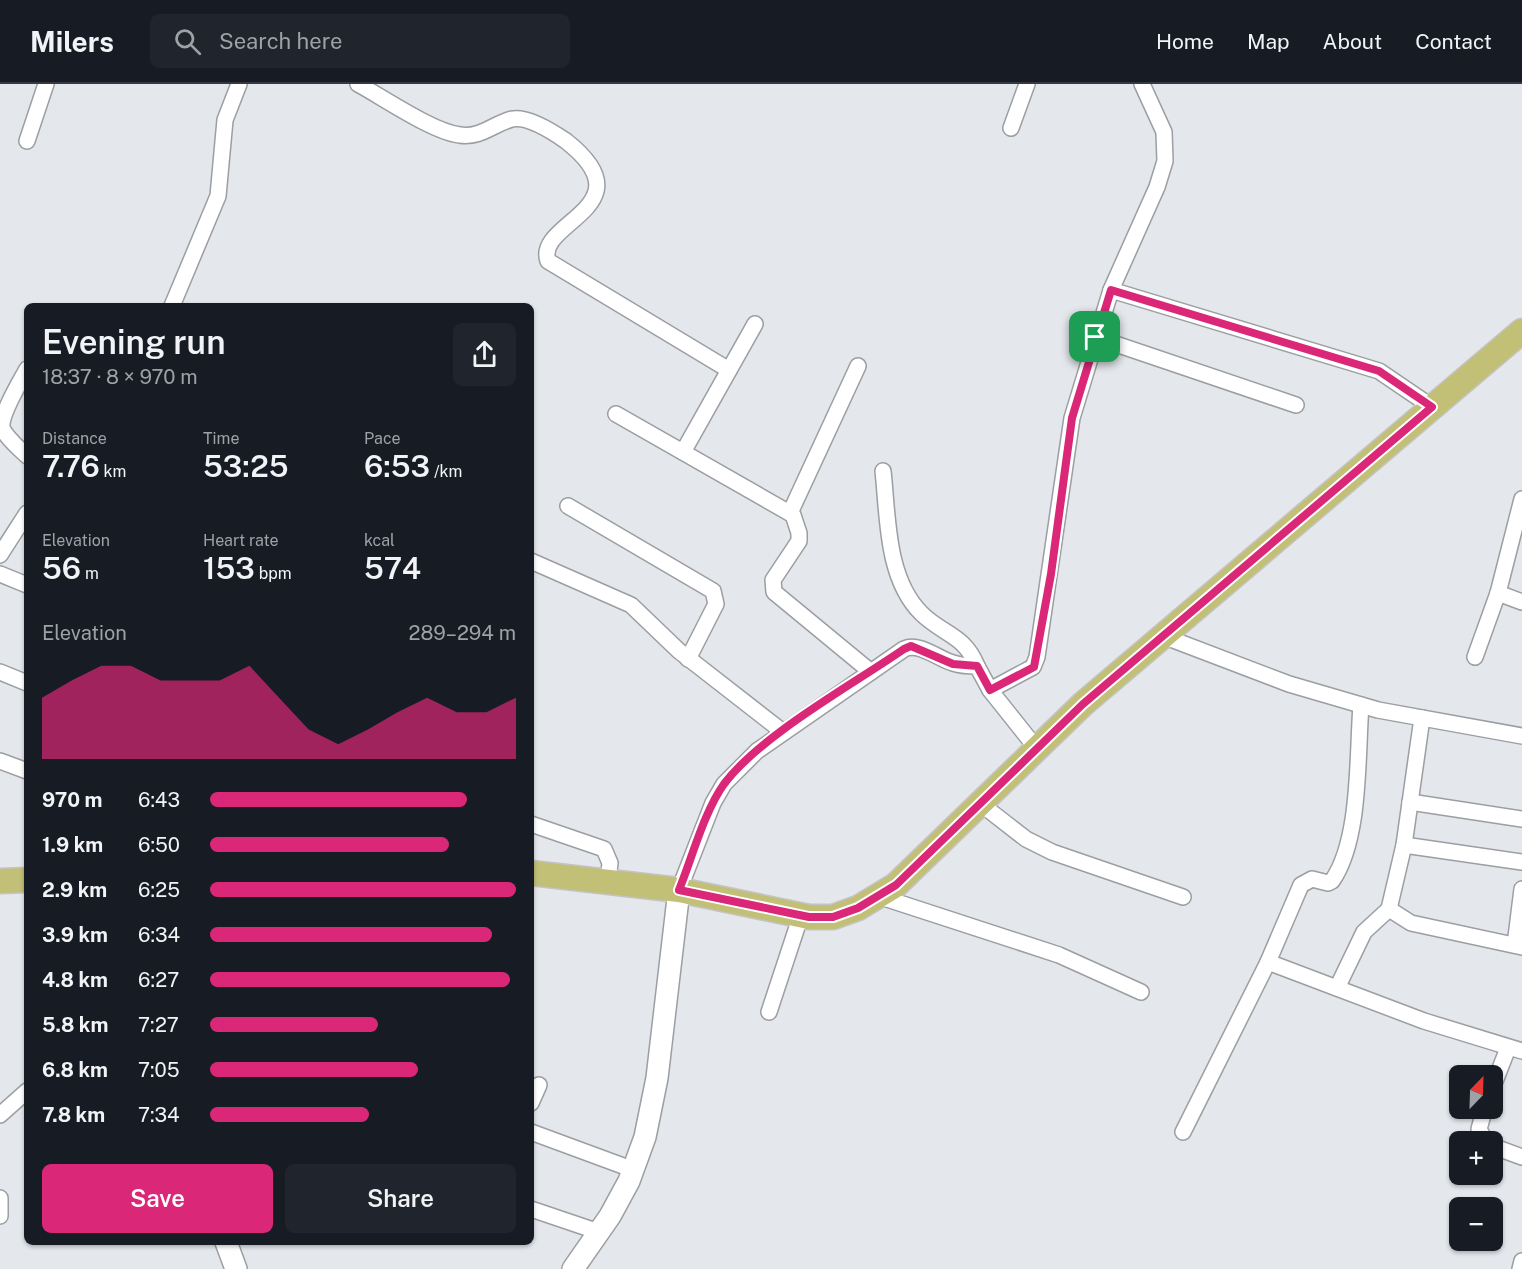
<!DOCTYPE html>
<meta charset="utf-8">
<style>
body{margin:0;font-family:"Public Sans",sans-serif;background:#20242c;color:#f1f3f6;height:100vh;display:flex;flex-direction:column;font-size:22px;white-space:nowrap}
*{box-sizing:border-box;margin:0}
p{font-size:20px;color:#9ea1a6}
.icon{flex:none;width:33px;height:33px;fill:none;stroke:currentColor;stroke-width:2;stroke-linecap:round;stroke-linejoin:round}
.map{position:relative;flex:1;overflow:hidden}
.side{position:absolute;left:24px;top:219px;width:510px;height:942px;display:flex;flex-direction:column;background:#171b24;border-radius:9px;box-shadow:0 2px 4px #0004}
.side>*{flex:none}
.needle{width:39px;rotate:23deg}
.controls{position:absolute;left:1449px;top:981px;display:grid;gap:12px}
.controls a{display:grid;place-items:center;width:54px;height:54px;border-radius:9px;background:#171b24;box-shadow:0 2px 4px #0004;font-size:30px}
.pin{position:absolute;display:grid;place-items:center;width:51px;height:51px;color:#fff;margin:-26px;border-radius:12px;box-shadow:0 3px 9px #0006}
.round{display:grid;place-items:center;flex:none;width:63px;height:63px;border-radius:9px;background:#20242c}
.overview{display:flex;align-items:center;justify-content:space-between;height:102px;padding:0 18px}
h1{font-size:33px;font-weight:600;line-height:45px}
.figures{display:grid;grid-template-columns:repeat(3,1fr);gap:9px;height:102px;padding:6px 18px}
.figures div{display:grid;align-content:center}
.figures b{font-size:30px;font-weight:600}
.figures small{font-size:16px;font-weight:400}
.figures p{font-size:16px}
.chart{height:168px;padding:12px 18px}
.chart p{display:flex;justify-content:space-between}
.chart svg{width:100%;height:108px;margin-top:6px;fill:#db2777;opacity:.7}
.cta{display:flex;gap:12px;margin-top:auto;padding:12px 18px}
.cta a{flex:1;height:69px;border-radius:9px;background:#db2777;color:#fff;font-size:24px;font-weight:600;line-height:69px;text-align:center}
.cta a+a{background:#20242c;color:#f1f3f6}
ul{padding:0 18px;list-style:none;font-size:20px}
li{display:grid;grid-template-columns:96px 72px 1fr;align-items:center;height:45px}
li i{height:15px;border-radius:8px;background:#db2777}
header{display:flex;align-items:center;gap:36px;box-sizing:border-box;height:84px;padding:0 30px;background:#171b24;border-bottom:2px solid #363941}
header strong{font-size:28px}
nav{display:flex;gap:33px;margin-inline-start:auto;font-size:21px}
.search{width:420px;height:54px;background:#20242c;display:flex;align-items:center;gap:15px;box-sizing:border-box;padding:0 21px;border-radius:9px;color:#9ea1a6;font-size:22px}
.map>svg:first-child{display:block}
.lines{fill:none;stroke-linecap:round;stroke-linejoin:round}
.street-casing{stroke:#9b9ea2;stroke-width:18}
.secondary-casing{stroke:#9b9ea2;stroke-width:24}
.primary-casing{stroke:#c4c4c4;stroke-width:27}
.street{stroke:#fff;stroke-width:15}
.secondary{stroke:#fff;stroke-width:21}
.primary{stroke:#c2bf77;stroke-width:24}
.route-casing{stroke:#fff;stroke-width:12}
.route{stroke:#db2777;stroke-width:8}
</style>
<header>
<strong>Milers</strong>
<div class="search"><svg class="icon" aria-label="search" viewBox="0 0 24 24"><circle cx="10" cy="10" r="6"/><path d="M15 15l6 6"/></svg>Search here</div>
<nav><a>Home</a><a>Map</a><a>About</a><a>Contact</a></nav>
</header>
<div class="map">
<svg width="1522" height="1185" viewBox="0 0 1522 1185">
<rect width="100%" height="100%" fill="#e4e7eb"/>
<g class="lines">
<g class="street-casing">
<g id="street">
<path d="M358,0C384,14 433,48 460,51C481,54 493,40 512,35C528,32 553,48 566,57C650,123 534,138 548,177L729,286"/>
<path d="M1011,44L1027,0"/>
<path d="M27,57L46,0"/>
<path d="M1111,206L1379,287L1432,323"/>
<path d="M172,222L218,112L225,36L239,0"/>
<path d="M1095,253L1296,321"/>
<path d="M27,285C20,298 0,331 2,344C8,356 18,363 27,372"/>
<path d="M616,330L793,431L799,449V457L773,496L774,508L871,588"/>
<path d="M683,368L755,240"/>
<path d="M883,387C888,432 886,494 921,529C943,551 964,550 977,582"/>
<path d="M568,422L713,507L716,520L688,575"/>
<path d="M790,429L858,282"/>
<path d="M0,471L27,429"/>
<path d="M531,477L631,521L679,567L783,648"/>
<path d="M0,490L27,501"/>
<path d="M1498,509L1522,518"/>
<path d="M1163,552L1289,600L1378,626L1522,652"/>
<path d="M1475,573L1498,509L1522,415"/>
<path d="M0,588L27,599"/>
<path d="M1422,634L1404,761L1389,825L1411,839L1522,863"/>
<path d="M1037,665L990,606L1033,583L1037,573L1072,334L1111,206L1157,103L1165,77L1164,48L1142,0"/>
<path d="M0,677L27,687"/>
<path d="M1410,718L1522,735"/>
<path d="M981,720L1026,755L1052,768L1183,813"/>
<path d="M531,740L604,765L610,779L608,797"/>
<path d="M1404,761L1522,778"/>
<path d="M679,806L713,719L724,700L757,667L904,565C920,558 938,575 953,579C961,582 969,582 977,582L990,606"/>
<path d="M878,812L1059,871L1141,908"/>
<path d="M1515,861L1522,805"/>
<path d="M1268,878L1424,937L1522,967"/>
<path d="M1337,904L1364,848L1389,825"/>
<path d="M769,928L801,831"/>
<path d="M1492,1005L1508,964"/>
<path d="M531,1019L539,1001"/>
<path d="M1485,1024L1479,1045L1486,1058"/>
<path d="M0,1031L27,1007"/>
<path d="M531,1048L634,1086"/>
<path d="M1183,1048L1268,878L1301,801L1312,795L1328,799L1332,797C1361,756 1357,671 1361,621"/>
<path d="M1492,1062L1522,1073"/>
<path d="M0,1114V1132"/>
<path d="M531,1125L599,1148"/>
<path d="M1520,1185L1522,1177"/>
</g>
</g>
<g class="secondary-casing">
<g id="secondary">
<path d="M226,1158L236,1185"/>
<path d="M573,1185L610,1132L629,1097L645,1053L657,994L679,806"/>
</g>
</g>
<g class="primary-casing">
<g id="primary">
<path d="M531,789L679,806L809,833H833L858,824L896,801L1083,620L1522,247"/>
<path d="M0,797L27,796"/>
</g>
</g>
<use href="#street" class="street"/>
<use href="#secondary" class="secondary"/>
<use href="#primary" class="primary"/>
</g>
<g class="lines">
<g class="route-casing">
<path id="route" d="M1111,206L1379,287L1432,323L1083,620L896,801L858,824L833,833H809L679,806C692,774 704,728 724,700C761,651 852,601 904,565L911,562L953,580L977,582L990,606L1034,583L1051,490L1072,334Z"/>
</g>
<use href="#route" class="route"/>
</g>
</svg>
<div class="controls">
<a><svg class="needle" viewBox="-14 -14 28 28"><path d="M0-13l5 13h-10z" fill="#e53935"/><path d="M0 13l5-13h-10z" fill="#9ea1a6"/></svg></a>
<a>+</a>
<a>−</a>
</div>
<div class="pin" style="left:1095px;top:253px;background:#1e9e55"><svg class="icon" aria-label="arrive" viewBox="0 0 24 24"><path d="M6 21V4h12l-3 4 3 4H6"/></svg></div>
<section class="side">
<div class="overview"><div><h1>Evening run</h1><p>18:37 · 8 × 970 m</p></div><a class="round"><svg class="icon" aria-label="share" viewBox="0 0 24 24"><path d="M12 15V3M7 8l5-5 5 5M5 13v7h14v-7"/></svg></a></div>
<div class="figures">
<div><p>Distance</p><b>7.76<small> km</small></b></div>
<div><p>Time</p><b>53:25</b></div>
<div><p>Pace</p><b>6:53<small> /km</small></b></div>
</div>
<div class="figures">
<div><p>Elevation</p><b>56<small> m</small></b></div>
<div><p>Heart rate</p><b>153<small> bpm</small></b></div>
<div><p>kcal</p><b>574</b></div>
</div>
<div class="chart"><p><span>Elevation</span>289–294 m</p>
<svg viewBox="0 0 160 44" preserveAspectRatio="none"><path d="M0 44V19L10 12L20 6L30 6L40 12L50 12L60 12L70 6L80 19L90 32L100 38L110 32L120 25L130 19L140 25L150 25L160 19V44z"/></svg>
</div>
<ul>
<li><b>970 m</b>6:43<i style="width:84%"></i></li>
<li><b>1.9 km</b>6:50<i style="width:78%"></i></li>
<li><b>2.9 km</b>6:25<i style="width:100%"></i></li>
<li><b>3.9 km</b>6:34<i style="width:92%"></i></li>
<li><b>4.8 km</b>6:27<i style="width:98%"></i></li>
<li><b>5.8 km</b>7:27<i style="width:55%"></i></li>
<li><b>6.8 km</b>7:05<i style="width:68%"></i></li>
<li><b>7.8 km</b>7:34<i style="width:52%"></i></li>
</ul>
<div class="cta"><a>Save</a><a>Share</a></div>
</section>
</div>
